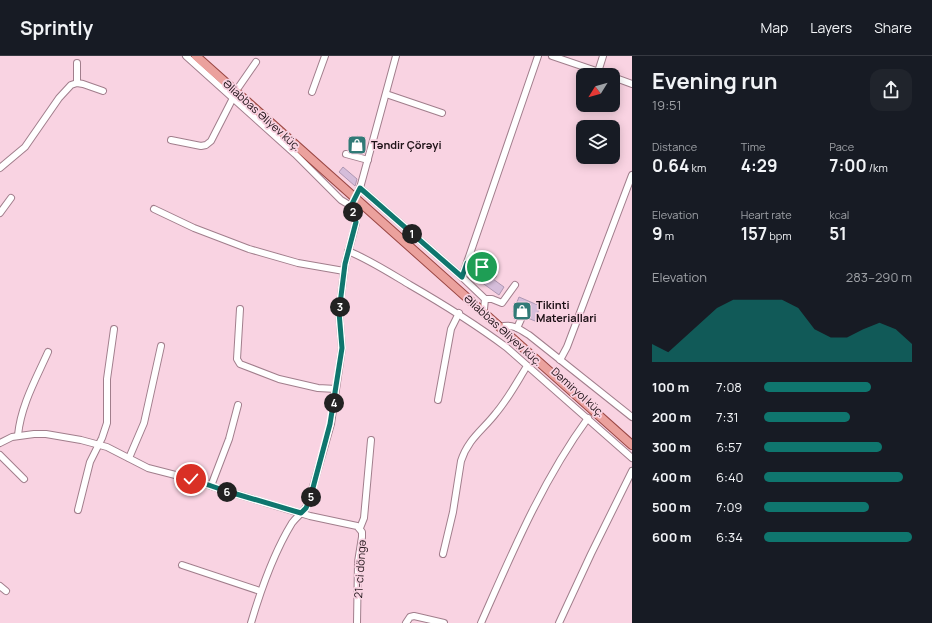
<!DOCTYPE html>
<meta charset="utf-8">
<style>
body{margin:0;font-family:Manrope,sans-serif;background:#20242c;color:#f1f3f6;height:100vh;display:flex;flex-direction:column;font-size:15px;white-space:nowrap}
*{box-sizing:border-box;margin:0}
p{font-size:13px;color:#9ea1a6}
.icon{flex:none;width:22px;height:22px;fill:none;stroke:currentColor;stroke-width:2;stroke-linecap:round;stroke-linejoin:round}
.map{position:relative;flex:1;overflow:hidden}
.drawer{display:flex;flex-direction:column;background:#171b24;width:300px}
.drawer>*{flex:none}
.needle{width:26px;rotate:233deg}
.controls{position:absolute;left:576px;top:12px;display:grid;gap:8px}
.controls a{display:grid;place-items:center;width:44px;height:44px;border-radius:8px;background:#171b24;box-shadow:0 2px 10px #0003;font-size:20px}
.pin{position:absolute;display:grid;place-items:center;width:34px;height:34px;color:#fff;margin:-17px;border:2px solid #fff;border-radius:50%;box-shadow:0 1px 4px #0007}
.km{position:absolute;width:20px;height:20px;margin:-10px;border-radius:50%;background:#222;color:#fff;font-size:11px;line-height:20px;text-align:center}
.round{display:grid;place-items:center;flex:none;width:42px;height:42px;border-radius:12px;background:#20242c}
.head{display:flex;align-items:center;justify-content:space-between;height:68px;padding:0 20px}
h1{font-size:22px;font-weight:700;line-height:30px}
.metrics{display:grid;grid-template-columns:repeat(3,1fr);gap:6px;height:68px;padding:4px 20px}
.metrics div{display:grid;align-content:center}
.metrics b{font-size:17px;font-weight:700}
.metrics small{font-size:11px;font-weight:400}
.metrics p{font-size:11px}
.chart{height:112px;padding:8px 20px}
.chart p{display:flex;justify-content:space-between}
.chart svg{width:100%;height:72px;margin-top:4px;fill:#0f766e;opacity:.7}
ul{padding:0 20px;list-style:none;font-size:13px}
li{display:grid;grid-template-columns:64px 48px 1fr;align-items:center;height:30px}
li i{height:10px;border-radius:5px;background:#0f766e}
header{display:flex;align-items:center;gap:24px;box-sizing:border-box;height:56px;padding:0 20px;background:#171b24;border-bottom:1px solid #363941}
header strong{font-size:19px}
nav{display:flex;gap:22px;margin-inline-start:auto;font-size:14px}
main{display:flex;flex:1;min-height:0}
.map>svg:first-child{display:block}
.building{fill:#d5bdda;stroke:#ae97b2}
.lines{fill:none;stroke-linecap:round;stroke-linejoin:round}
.minor-casing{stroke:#a17e8c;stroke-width:8}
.major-casing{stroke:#9a4744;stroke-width:10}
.minor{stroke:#fff;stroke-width:6}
.major{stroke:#eba19d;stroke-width:8}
.route-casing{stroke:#fff;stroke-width:8}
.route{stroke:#0f766e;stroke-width:5}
.labels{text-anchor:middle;stroke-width:3.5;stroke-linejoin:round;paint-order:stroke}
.street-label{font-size:11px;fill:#1e1217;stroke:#f9d3e2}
.poi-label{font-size:11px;font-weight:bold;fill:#1e1217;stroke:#f9d3e2;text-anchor:start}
</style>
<header>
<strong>Sprintly</strong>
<nav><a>Map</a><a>Layers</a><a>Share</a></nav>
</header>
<main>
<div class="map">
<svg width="632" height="567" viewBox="0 0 632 567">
<rect width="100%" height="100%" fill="#f9d3e2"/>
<g class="building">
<path d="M357,80L363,82L358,97L352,95Z"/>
<path d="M343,111L357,123L355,130L339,116Z"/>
<path d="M475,210L504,231L499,239L470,218Z"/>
<path d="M519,241L540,250L535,265L513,256Z"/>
</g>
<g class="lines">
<g class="minor-casing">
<g id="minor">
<path d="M186,0L295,98L341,144L351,150"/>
<path d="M552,0L608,19"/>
<path d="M598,16L603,0"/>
<path d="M613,21L632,28"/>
<path d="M77,27V7"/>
<path d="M238,32L256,6"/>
<path d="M312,36L325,0"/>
<path d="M386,38L442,57"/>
<path d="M171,84L201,90L206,89L211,85L234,40"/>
<path d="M346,98L368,104"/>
<path d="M0,112L25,91L59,42L71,29L77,27L83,28L103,35"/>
<path d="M360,132L462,221"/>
<path d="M154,153L194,172L249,193L298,207L344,215"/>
<path d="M0,157L11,142"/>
<path d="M348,195C370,204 390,217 410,229C443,248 475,268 506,291L632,402"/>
<path d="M467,207L482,211L493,219"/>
<path d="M485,243H492L502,247L515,229"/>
<path d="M240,253L237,303L240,308L279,323L318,332L336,333"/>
<path d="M484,253L485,243L462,221L538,0"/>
<path d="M504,270C514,268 522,275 529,279L632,361"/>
<path d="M517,272L522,261"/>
<path d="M560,304L567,291L632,119"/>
<path d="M438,344L451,273L459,257"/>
<path d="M18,379C21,349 36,323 48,296"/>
<path d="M0,387L12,381L34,378H46L81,384L107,391L148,412L191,423L226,435L310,460L357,470L362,476V481L358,506L357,567"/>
<path d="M0,399L24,423"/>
<path d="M129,402L144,367L161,290"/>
<path d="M211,430L229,383L238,349"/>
<path d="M78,454L90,406L102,382L107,367V323L114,273"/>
<path d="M360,472L364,462L371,384"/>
<path d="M443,498L453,456L461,405C468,383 483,374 496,357C508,343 517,326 527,310"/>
<path d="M182,509L260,535"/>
<path d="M0,530L6,535"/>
<path d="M251,567C261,533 273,498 292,467C297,460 304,456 308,448L331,368L342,292L339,256L345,208L356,167L351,150L360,132L396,0"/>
<path d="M406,567L410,561L414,560L444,567"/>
<path d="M481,567C512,497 542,425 588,362"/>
<path d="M559,567L591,498L632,415"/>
</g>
</g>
<g class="major-casing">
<path id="major" d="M196,0L632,389"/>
</g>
<use href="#minor" class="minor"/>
<use href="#major" class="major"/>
</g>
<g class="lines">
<g class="route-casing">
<path id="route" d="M191,423L226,435L301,457L306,452L310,443L330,368L342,292L339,256L345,208L356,166L351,150L360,132L462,221L467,207L482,211"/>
</g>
<use href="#route" class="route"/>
</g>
<defs>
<g id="shop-square" transform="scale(1)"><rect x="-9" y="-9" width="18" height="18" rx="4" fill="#317a77" stroke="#f9d3e2"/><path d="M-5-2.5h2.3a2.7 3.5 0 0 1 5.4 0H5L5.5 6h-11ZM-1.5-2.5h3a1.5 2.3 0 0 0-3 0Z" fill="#fff"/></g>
</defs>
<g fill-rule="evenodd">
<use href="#shop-square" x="357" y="89"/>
<use href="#shop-square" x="522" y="255"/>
</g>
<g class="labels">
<g class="street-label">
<text transform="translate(262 59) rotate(42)" y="4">Əliabbas Əliyev küç.</text>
<text transform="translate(503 274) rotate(42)" y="4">Əliabbas Əliyev küç.</text>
<text transform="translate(578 336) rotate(42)" y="4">Dəmiryol küç.</text>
<text transform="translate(360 513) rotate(-86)" y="4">21-ci döngə</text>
</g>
<g class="poi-label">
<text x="371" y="93">Təndir Çörəyi</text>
<text x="536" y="253">Tikinti<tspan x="536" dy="13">Materiallari</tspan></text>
</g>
</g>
</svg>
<div class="controls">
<a><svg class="needle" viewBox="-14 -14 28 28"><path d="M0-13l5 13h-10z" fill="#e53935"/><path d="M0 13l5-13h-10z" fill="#9ea1a6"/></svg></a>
<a><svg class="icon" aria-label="layers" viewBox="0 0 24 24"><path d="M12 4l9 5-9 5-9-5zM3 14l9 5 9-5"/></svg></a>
</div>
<div class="pin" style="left:482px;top:211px;background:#1e9e55"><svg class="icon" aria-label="arrive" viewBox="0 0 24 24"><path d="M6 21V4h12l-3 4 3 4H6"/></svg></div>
<div class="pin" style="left:191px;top:423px;background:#d93025"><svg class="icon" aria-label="check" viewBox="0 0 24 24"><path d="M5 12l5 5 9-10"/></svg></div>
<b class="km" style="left:412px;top:178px">1</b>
<b class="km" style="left:353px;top:156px">2</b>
<b class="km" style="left:340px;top:251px">3</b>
<b class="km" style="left:334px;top:347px">4</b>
<b class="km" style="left:311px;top:441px">5</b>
<b class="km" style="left:227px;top:436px">6</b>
</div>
<section class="drawer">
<div class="head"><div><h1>Evening run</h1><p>19:51</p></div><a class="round"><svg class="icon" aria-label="share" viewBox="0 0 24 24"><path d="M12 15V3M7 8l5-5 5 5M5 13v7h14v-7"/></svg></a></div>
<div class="metrics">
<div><p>Distance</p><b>0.64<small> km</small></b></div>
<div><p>Time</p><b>4:29</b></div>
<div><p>Pace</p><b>7:00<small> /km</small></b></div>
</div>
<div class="metrics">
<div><p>Elevation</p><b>9<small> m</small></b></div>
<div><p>Heart rate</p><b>157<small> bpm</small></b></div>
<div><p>kcal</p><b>51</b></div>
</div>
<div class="chart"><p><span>Elevation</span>283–290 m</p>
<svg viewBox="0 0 160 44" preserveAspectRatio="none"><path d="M0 44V33L10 38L20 29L30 20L40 11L50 6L60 6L70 6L80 6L90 11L100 24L110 29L120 29L130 24L140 20L150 24L160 33V44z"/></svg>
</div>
<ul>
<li><b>100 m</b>7:08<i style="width:72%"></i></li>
<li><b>200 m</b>7:31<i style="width:58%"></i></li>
<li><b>300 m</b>6:57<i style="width:80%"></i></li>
<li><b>400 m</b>6:40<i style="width:94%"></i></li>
<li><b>500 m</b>7:09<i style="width:71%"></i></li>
<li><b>600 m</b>6:34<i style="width:100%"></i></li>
</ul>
</section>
</main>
